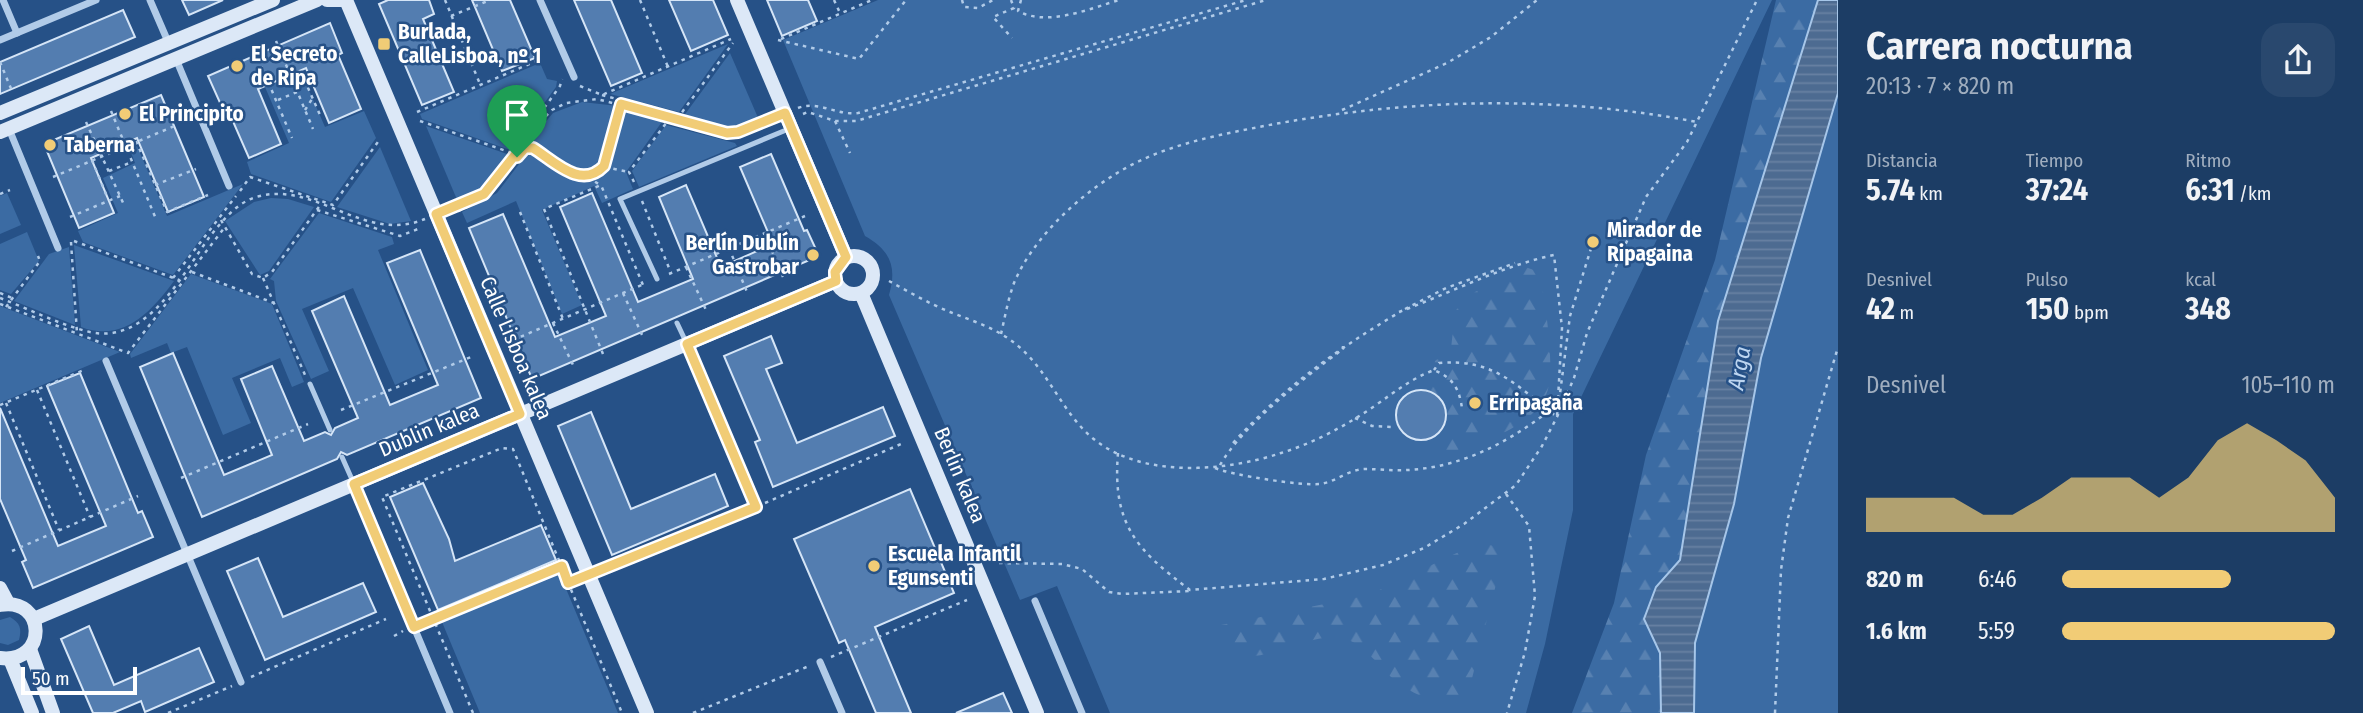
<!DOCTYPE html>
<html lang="es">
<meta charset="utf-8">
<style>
body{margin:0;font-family:"Fira Sans Condensed",sans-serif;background:#29486e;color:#f1f3f6;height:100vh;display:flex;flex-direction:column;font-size:26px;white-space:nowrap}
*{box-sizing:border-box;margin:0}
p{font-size:23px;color:#a0aebf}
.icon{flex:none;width:38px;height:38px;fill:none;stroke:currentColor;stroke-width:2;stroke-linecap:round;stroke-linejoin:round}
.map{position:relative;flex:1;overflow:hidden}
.panel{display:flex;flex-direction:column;background:#1c3d65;width:525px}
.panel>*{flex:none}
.scale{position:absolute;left:21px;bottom:18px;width:116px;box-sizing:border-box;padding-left:7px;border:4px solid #fff;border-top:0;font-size:19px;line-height:24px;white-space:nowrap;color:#fff;-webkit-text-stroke:5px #265187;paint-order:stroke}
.pin{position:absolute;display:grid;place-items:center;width:60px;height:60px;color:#fff;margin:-72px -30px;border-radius:50% 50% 50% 0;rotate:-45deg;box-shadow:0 0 7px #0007}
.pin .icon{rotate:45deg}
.round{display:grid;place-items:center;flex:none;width:74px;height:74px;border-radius:21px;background:#29486e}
.overview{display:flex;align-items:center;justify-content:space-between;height:119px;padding:0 28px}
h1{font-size:38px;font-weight:700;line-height:52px}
.stats{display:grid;grid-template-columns:repeat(3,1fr);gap:10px;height:119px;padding:7px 28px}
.stats div{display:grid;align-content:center}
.stats b{font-size:30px;font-weight:700}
.stats small{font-size:19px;font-weight:400}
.stats p{font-size:19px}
.chart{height:196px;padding:14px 28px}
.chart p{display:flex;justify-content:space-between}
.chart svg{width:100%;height:126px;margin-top:7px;fill:#f1cc76;opacity:.7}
ul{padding:0 28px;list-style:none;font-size:23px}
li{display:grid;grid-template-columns:112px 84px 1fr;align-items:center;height:52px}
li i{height:18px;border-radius:9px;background:#f1cc76}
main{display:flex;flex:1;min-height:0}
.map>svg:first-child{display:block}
.green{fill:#3b6ba3}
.forest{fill:url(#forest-firs)}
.water{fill:url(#water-rules);stroke:#a6c6e9;stroke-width:2}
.building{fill:#537db0;stroke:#d5e5f7;stroke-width:2}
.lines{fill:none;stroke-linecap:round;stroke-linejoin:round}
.path{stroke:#b1cbe8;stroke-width:2.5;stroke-dasharray:3.5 5;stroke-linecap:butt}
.lane{stroke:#b1cbe8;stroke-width:5}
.street{stroke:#b1cbe8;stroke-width:7}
.secondary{stroke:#dce8f7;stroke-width:14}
.route-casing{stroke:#fff;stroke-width:14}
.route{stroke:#f1cc76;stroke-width:9}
.poi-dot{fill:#f1cc76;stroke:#265187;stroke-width:2.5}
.labels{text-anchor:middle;stroke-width:5;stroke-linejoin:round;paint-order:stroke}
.poi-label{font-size:21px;font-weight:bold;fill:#fff;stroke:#265187;text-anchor:start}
.street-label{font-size:21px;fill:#fff;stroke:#265187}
.water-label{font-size:23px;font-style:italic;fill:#bdd5f0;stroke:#265187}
</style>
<main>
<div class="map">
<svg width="1838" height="713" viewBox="0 0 1838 713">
<defs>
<pattern id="forest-firs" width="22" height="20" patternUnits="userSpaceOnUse" patternTransform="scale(1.75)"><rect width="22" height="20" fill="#3b6ba3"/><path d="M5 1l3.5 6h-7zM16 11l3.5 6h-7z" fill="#5881b1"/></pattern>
<pattern id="water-rules" width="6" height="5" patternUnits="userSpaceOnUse" patternTransform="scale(1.75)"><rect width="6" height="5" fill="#4d6b91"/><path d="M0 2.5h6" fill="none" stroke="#6881a2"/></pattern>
</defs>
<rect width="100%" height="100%" fill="#265187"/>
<g class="green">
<path d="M878,0H1772L1573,414V510L1545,644L1526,713H1110L1057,586L1020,600L889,295C897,267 891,251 865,236L783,40Z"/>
<path d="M728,44L679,112L610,94Z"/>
<path d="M730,53L759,120C727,134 716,126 683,117Z"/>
<path d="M540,63L547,79L557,81L556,87L510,150L422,119L420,114Z"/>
<path d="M301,72L325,127L364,111L376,138L331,202L251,174L247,162L289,143L265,87Z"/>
<path d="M1838,93V713H1694L1695,643L1734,504L1761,358Z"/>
<path d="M582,102L618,106L602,165L590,174H579L534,145H526L553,113Z"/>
<path d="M622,107L664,119L626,172L633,189L602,203L594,186L542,210L582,305L562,314L516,201L467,223L462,212L497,193L529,151C545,156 557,169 572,177C610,196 616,130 622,107Z"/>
<path d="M666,125L735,143L737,146L639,187L632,171Z"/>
<path d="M426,126L510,155L491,184L458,202Z"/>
<path d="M137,146L167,216L243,184L173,275L83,242L78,231L118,213L103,178L135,163L130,150Z"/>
<path d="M380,147L411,221L390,224L337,207Z"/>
<path d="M7,193L21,225L0,234V196Z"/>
<path d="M271,198L288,199L314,207L269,271L260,275L225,221L254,202Z"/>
<path d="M319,213L392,237L394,244L378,250L428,370L395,385L353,288L302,309L329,371L311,379L276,301L274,281L270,279Z"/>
<path d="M27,232L39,261L11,294L0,290V244Z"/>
<path d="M74,245L174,281C151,312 123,343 81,327Z"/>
<path d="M69,247L75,325L14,301L49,254Z"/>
<path d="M191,274L272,304L304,382L292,387L280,358L232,378L251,423L223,435L187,347L171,353L167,343L131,358L130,354Z"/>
<path d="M0,306L120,352L0,403Z"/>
<path d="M559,572L618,713H480L442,622Z"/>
<path d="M10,617C20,623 22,628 19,640L8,645L0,643V620Z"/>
</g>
<g class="forest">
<path d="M1776,0H1818L1718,321L1680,560L1656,587L1644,619L1660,653L1661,713H1572L1614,603L1646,455L1715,260Z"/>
<path d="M1525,267L1540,272C1544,298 1557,371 1546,395C1532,429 1469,449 1436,455L1432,438C1450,425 1450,403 1430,391L1435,361L1451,349L1455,311L1475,292Z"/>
<path d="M1491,545L1504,553L1468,694L1451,708C1434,702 1417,695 1402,686C1380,671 1363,637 1334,637C1292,637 1233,686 1211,627L1369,595L1463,550Z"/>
</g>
<path class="water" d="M1818,0H1838V93L1761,358L1734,504L1695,643L1694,713H1661L1660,653L1644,619L1656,587L1680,560L1718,321Z"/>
<g class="building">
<path d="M182,0H223L189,15Z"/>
<path d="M388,0H429L434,14L423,19L454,92L422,105L379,4Z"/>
<path d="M472,0H510L535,58L502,71Z"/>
<path d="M574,0H611L642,73L611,86Z"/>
<path d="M669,0H713L728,35L691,51Z"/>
<path d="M767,0H808L817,21L782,36Z"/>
<path d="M123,10L135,37L0,94V62Z"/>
<path d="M330,23L342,53L338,55L361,109L329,123L306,68L258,89L281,144L249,158L225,103L221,105L208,76Z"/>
<path d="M161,95L204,197L168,212L137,138L91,158L114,213L79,228L44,144Z"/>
<path d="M771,154L804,231L807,230L819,256L532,379L469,228L503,214L555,337L606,316L560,207L592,193L638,302L693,279L659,197L686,185L721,267L773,244L740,167Z"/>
<path d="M420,250L481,398L347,455L341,452L337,459L202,517L140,367L173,353L224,475L272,455L241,379L272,366L304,441L325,432L331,435L335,428L358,418L312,311L344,296L390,405L438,385L387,263Z"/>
<path d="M771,336L782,363L766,369L797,443L883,407L895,436L773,487L755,442L760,440L724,356Z"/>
<path d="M80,373L138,513L142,511L153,537L33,588L22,562L26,560L0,499V408L58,546L106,526L47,386Z"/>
<circle cx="1421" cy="415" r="25"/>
<path d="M591,412L631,509L715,474L728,506L612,555L558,426Z"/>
<path d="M423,483L449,539L455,561L541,525L556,560L438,610L390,497Z"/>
<path d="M910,489L954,593L875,627L911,713H876L845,640L839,643L794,539Z"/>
<path d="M258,558L283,617L363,583L376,612L265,660L227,571Z"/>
<path d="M89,626L114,685L199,648L214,682L145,712L141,701L113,713H93L61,639Z"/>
<path d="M1003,693L1012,713H956Z"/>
</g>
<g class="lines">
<g class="path">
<path d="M445,0L480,84"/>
<path d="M640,0L668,67"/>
<path d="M834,0L840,13"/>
<path d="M962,0L964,7L978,8L993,0"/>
<path d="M1011,0L1014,8L993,17L1012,38"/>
<path d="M1021,0L1018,11C1047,27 1089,9 1119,0"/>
<path d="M451,16L490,0"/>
<path d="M781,39L872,0"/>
<path d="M778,40L859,59L906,0"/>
<path d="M276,41L313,129"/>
<path d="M255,51L292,138"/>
<path d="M0,62L12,91"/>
<path d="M301,72L320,115"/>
<path d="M580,86L602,95L731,39"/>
<path d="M602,95L679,116"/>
<path d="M278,100L297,92"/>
<path d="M798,108C817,100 838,116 858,113L1246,0"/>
<path d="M305,110L312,99"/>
<path d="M1342,110L1447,63L1491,37L1537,0"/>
<path d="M111,111L156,219"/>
<path d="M417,112L541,59"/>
<path d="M803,114L808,112L835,121H856L1266,0"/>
<path d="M677,119L733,43"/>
<path d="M420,121L512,153L560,86L562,79"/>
<path d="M835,121L850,153"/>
<path d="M86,122L125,207"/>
<path d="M136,141L167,212L208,195"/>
<path d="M92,160L108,199"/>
<path d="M605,167L629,172"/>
<path d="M109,171L132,162"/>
<path d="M53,177L177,125"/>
<path d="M588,177L600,185"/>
<path d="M634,182L629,172L667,122L735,139"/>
<path d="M155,185L196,169"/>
<path d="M240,191L250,177L333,205L380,139"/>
<path d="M0,194L10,190"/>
<path d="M642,201L671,273"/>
<path d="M450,208L489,190L538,124L552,110L566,103L597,99L727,133H738L772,118"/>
<path d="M317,210L400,236L418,229"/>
<path d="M458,211L487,198L525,148H533C555,162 581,190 604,166L621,100"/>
<path d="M520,212L563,319"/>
<path d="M70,217L120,196"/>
<path d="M221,220L252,274L263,278L272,272L321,204"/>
<path d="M765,235L783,277"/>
<path d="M74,241L179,280"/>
<path d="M71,242L77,333"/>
<path d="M729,248L747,292"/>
<path d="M686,267L706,310"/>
<path d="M192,272L274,303"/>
<path d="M669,274L805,216"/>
<path d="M173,278L236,196"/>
<path d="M263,278L305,375"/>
<path d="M889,281C909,292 930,304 950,312C973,321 998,329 1017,345C1045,368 1058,402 1082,428C1129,480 1221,473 1281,453C1314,443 1347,425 1376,405C1396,391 1411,379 1434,370C1453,378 1459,388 1462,408"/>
<path d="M0,293L12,298"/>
<path d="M623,293L643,337"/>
<path d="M0,298C29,309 60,325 90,332C148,345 182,274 211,235C225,218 238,201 260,196C317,182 365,244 425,219"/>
<path d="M0,304L128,353L225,227"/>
<path d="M6,307L40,261L38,256"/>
<path d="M1405,309L1446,288L1515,263"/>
<path d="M1399,312C1450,293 1502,266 1554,255L1562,328L1557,417C1517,386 1494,358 1439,363L1434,370"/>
<path d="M553,323L574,367"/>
<path d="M1001,334C1005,317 1008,299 1014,283C1032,240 1075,199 1114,175C1158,147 1208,137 1259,127C1402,99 1552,94 1697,122"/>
<path d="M513,340L644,284"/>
<path d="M603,354L544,209L601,185L643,285"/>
<path d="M37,390L90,517"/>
<path d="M6,403L59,530"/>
<path d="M0,405L84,370"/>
<path d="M1558,409L1570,316L1593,242"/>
<path d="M341,410L471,357"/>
<path d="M1355,418L1372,426L1392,427"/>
<path d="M1233,443C1282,389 1337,349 1400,312"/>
<path d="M1118,453C1112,525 1137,550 1190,590L1324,579L1383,565L1424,548L1464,524L1516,485L1542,446L1557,417L1574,378L1587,333L1646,197L1687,142L1757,0"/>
<path d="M1220,465C1243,425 1305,377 1343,349V346"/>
<path d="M1215,468C1231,475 1301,486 1320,484C1336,482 1349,469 1365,469C1379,469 1394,471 1408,470C1462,467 1507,443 1549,411"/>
<path d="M181,478L308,424"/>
<path d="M1506,494L1529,526L1535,596L1525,652L1507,713"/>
<path d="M765,503L901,444"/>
<path d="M12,551L138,496"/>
<path d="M999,563L1062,564L1082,569L1109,592L1122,594L1189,591"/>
<path d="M603,569L746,511"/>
<path d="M422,623L562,567"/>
<path d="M394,636L403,631"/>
<path d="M831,657L967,600"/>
<path d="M251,677L386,619"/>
<path d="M168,713L232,686"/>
<path d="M473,713L382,497L502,448L513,449L622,713"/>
<path d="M693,713L809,666"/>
<path d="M1775,713L1781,570L1788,518L1838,347"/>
</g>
<g class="lane">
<path d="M657,279L620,199L791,128"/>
<path d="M677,323L686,342"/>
<path d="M310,384L330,430"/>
<path d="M342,457L354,484"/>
</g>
<g class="street">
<path d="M3,0L17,33"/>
<path d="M150,0L169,44"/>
<path d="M540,0L574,77"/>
<path d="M0,40L96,0"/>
<path d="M176,59L229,186"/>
<path d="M9,129L58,248"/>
<path d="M687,344L756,507"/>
<path d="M106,361L241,682"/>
<path d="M354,484L450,713"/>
<path d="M1035,601L1082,713"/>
<path d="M820,662L842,713"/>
</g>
<g class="secondary">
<path d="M327,0H345"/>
<path d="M346,0L647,713"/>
<path d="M737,0L846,257"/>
<path d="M0,113L273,0"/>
<path d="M0,132L317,0"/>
<circle cx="854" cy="275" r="19"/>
<path d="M861,293L1037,713"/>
<path d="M0,588L8,603"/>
<path d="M0,605C46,596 49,664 0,658"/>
<path d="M34,619L836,281"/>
<path d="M30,649L53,713"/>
<path d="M10,659L32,713"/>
</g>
</g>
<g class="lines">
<g class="route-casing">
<path id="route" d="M621,104L727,133L738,132L785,113L846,257L835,272L836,281L687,344L756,507L568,583L562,566L414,627L354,484L520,414L436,214L484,194L515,155L517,157L525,148H533C555,162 581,190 604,166Z"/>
</g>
<use href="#route" class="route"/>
</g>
<g class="poi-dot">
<rect x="377" y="37" width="14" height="14" rx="3.5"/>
<circle cx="237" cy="66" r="7"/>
<circle cx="125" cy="114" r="7"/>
<circle cx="50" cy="145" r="7"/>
<circle cx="1593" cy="242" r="7"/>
<circle cx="813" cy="255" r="7"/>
<circle cx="1475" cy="403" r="7"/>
<circle cx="874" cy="566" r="7"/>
</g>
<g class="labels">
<g class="poi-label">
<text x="398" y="39">Burlada,<tspan x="398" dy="24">CalleLisboa, nº 1</tspan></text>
<text x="251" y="61">El Secreto<tspan x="251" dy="24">de Ripa</tspan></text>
<text x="139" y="121">El Principito</text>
<text x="64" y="152">Taberna</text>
<text x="1607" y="237">Mirador de<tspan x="1607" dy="24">Ripagaina</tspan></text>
<text x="799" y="250" text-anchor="end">Berlín Dublín<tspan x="799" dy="24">Gastrobar</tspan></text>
<text x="1489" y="410">Erripagaña</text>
<text x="888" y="561">Escuela Infantil<tspan x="888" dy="24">Egunsenti</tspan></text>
</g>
<g class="street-label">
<text transform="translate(516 348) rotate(67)" y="7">Calle Lisboa kalea</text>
<text transform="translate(429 430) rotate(-23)" y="7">Dublin kalea</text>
<text transform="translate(960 475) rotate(67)" y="7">Berlin kalea</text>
</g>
<g class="water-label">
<text transform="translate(1739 368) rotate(-80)" y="8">Arga</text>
</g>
</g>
</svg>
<div class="scale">50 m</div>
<div class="pin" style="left:517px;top:157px;background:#1e9e55"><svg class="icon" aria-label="arrive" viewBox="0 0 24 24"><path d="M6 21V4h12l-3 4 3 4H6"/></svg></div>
</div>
<section class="panel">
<div class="overview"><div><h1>Carrera nocturna</h1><p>20:13 · 7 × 820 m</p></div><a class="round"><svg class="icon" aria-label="share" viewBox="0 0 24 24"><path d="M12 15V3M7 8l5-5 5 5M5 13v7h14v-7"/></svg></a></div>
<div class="stats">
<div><p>Distancia</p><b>5.74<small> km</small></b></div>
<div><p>Tiempo</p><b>37:24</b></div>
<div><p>Ritmo</p><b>6:31<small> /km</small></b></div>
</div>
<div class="stats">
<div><p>Desnivel</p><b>42<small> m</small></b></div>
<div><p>Pulso</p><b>150<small> bpm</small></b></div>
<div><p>kcal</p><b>348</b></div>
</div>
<div class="chart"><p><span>Desnivel</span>105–110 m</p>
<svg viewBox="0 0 160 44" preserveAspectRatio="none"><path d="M0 44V32L10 32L20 32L30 32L40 38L50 38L60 32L70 25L80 25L90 25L100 32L110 25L120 12L130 6L140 12L150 19L160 32V44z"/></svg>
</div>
<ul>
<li><b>820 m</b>6:46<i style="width:62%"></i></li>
<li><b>1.6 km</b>5:59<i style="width:100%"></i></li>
</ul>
</section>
</main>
